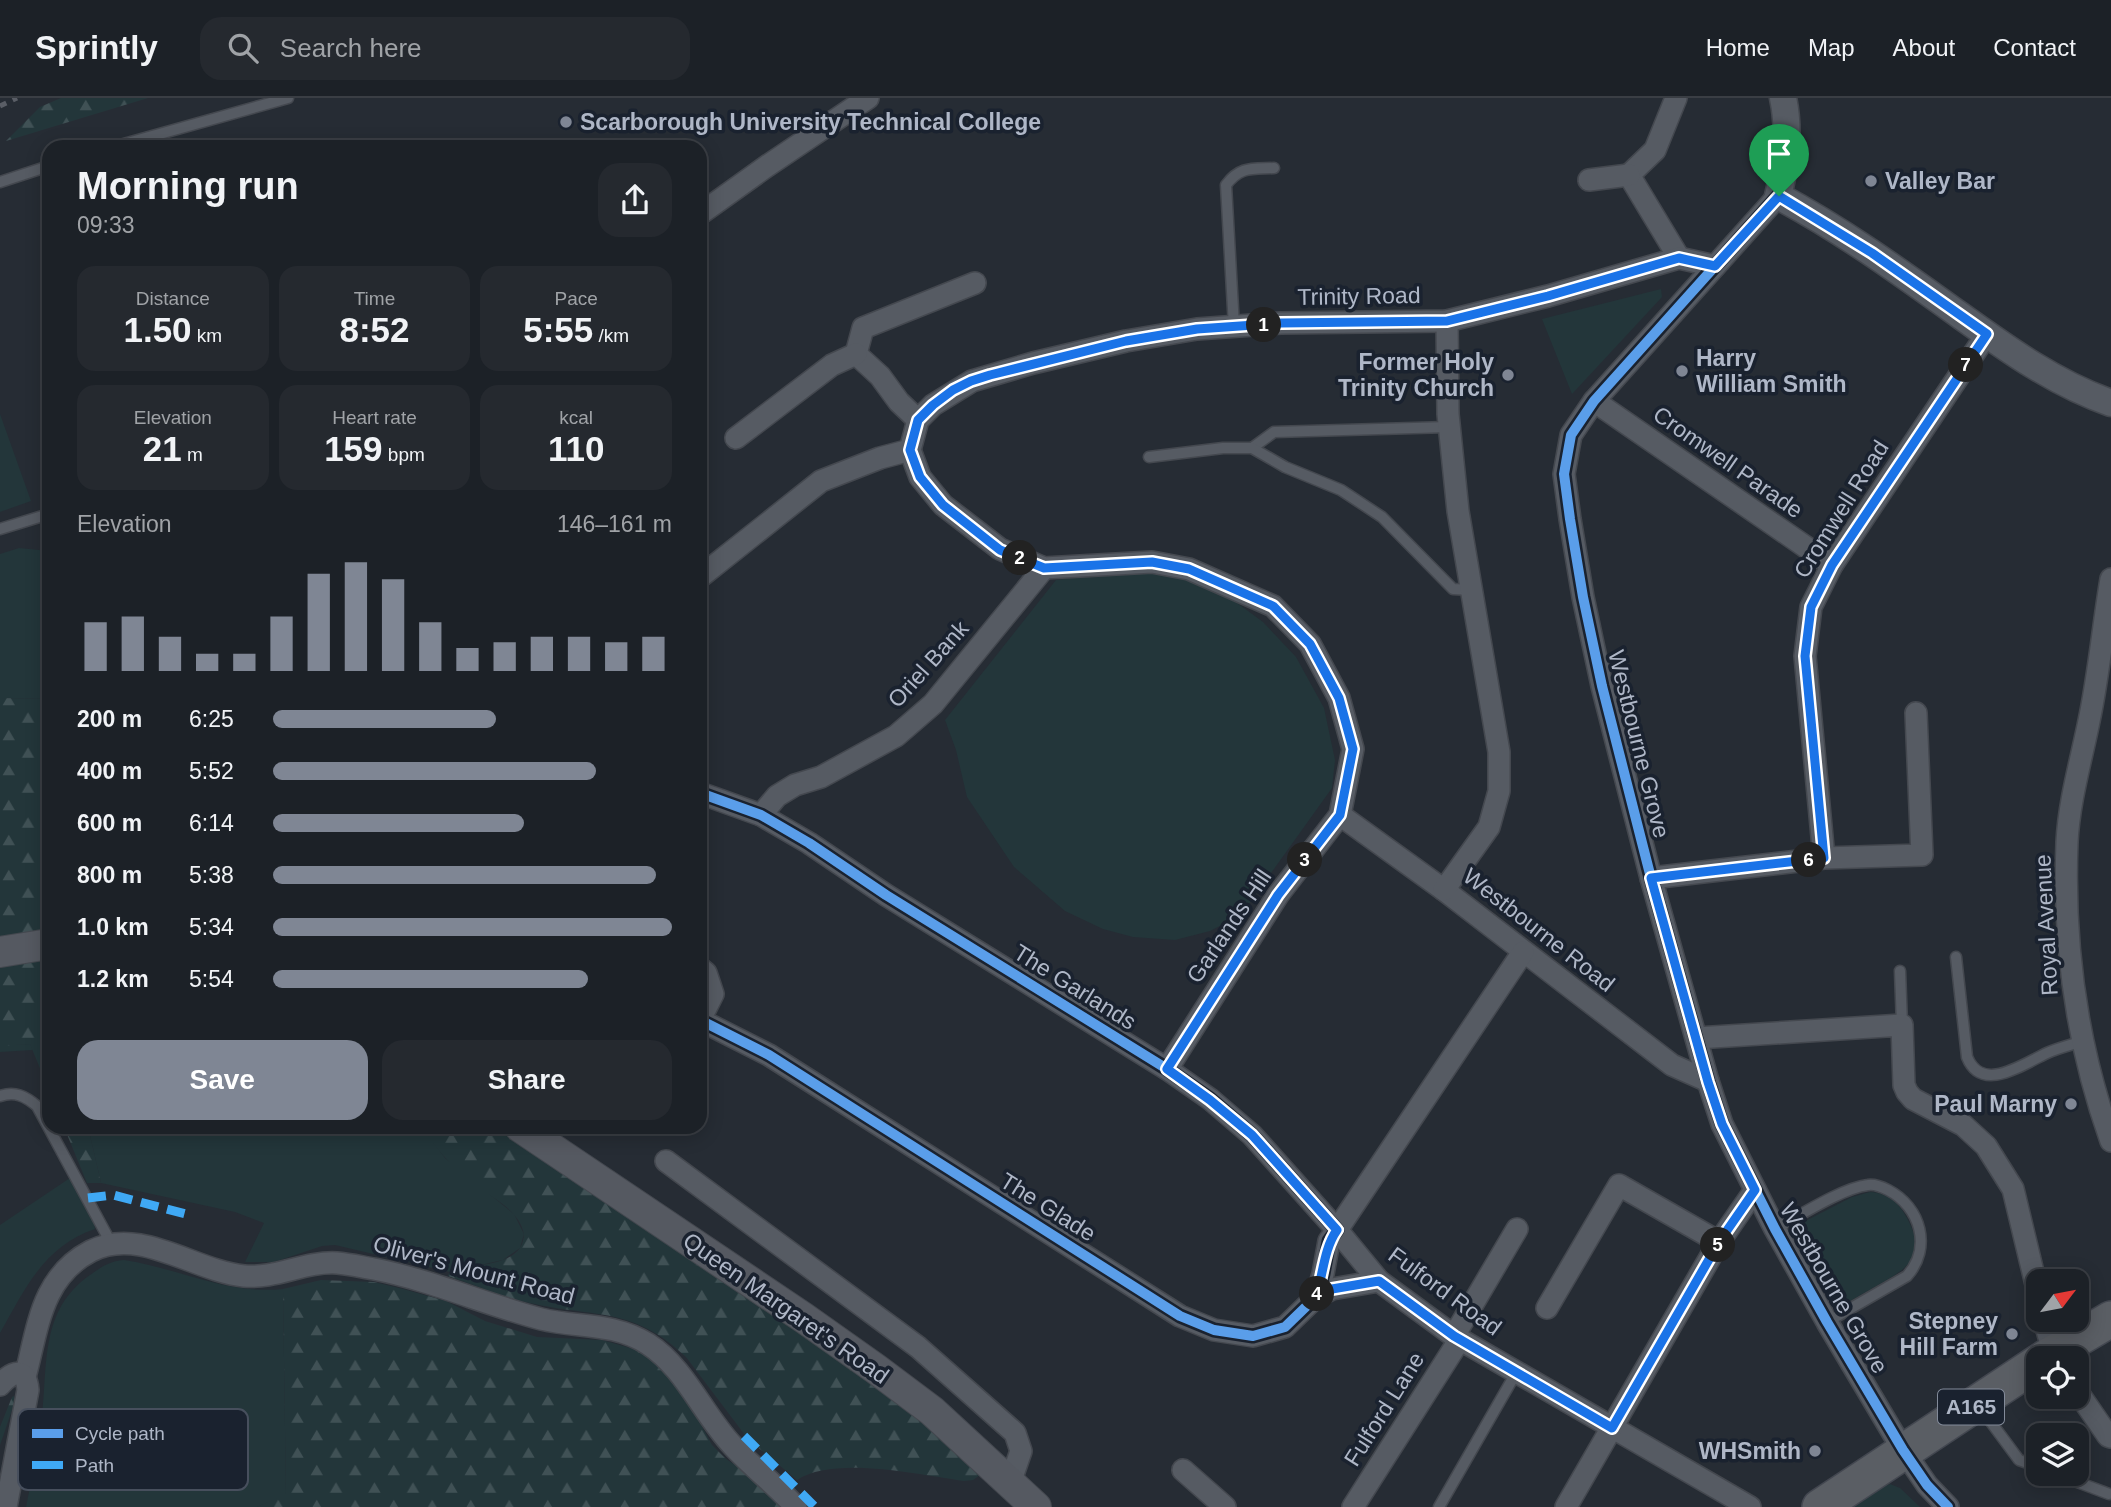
<!DOCTYPE html>
<meta charset="utf-8">
<style>
body{margin:0;font-family:Helvetica,sans-serif;background:#25292f;color:#f1f3f6;height:100vh;display:flex;flex-direction:column;font-size:26px;white-space:nowrap}
*{box-sizing:border-box;margin:0}
p{font-size:23px;color:#a0a3a7}
.icon{flex:none;width:38px;height:38px;fill:none;stroke:currentColor;stroke-width:2;stroke-linecap:round;stroke-linejoin:round}
.map{position:relative;flex:1;overflow:hidden}
.panel{position:absolute;left:42px;top:42px;width:665px;height:994px;display:flex;flex-direction:column;background:#1c2127;border-radius:21px;box-shadow:0 4px 18px #0003,0 0 0 2px #3a3e44}
.panel>*{flex:none}
.needle{width:46px;rotate:58deg}
.controls{position:absolute;left:2026px;top:1171px;display:grid;gap:14px}
.controls a{display:grid;place-items:center;width:63px;height:63px;border-radius:14px;background:#1c2127;box-shadow:0 4px 18px #0003,0 0 0 2px #3a3e44;font-size:35px}
.pin{position:absolute;display:grid;place-items:center;width:60px;height:60px;color:#fff;margin:-72px -30px;border-radius:50% 50% 50% 0;rotate:-45deg;box-shadow:0 0 7px #0007}
.pin .icon{rotate:45deg}
.km{position:absolute;width:35px;height:35px;margin:-18px;border-radius:50%;background:#222;color:#fff;font-size:19px;line-height:35px;text-align:center}
.round{display:grid;place-items:center;flex:none;width:74px;height:74px;border-radius:21px;background:#25292f}
.head{display:flex;align-items:center;justify-content:space-between;height:119px;padding:0 35px}
h1{font-size:38px;font-weight:700;line-height:52px}
.stats{display:grid;grid-template-columns:repeat(3,1fr);gap:10px;height:119px;padding:7px 35px}
.stats div{display:grid;align-content:center;border-radius:18px;background:#25292f;text-align:center}
.stats b{font-size:35px;font-weight:700}
.stats small{font-size:19px;font-weight:400}
.stats p{font-size:19px}
.chart{height:196px;padding:14px 35px}
.chart p{display:flex;justify-content:space-between}
.chart svg{width:100%;height:126px;margin-top:7px;stroke:#7f8694;stroke-width:6}
.action{display:flex;gap:14px;margin-top:auto;padding:14px 35px}
.action a{flex:1;height:80px;border-radius:21px;background:#7f8694;color:#fff;font-size:28px;font-weight:700;line-height:80px;text-align:center}
.action a+a{background:#25292f;color:#f1f3f6}
ul{padding:0 35px;list-style:none;font-size:23px}
li{display:grid;grid-template-columns:112px 84px 1fr;align-items:center;height:52px}
li i{height:18px;border-radius:9px;background:#7f8694}
header{display:flex;align-items:center;gap:42px;box-sizing:border-box;height:98px;padding:0 35px;background:#1c2127;border-bottom:2px solid #3a3e44}
header strong{font-size:33px}
nav{display:flex;gap:38px;margin-inline-start:auto;font-size:24px}
.search{width:490px;height:63px;background:#25292f;display:flex;align-items:center;gap:18px;box-sizing:border-box;padding:0 24px;border-radius:21px;color:#a0a3a7;font-size:26px}
.map>svg:first-child{display:block}
.green{fill:#23363a}
.forest{fill:url(#forest-firs)}
.lines{fill:none;stroke-linecap:round;stroke-linejoin:round}
.service-casing{stroke:#44484f;stroke-width:13}
.minor-casing{stroke:#44484f;stroke-width:24}
.tertiary-casing{stroke:#44484f;stroke-width:29}
.secondary-casing{stroke:#44484f;stroke-width:32}
.trunk-casing{stroke:#434750;stroke-width:38}
.service{stroke:#565b63;stroke-width:10}
.minor{stroke:#565b63;stroke-width:21}
.tertiary{stroke:#565b63;stroke-width:26}
.secondary{stroke:#555961;stroke-width:30}
.trunk{stroke:#5a5e64;stroke-width:35}
.rail{stroke:#5a5e66;stroke-width:5;stroke-dasharray:7 7;stroke-linecap:butt}
.quiet{stroke:#3fa9f5;stroke-width:9;stroke-dasharray:18 9;stroke-linecap:butt}
.cycleway-casing{stroke:#1a222f;stroke-width:15}
.cycleway{stroke:#5a9eea;stroke-width:10}
.route-casing{stroke:#fff;stroke-width:14}
.route{stroke:#1a73e8;stroke-width:9}
.poi-dot{fill:#7f8694;stroke:#1a222f;stroke-width:2.5}
.labels{text-anchor:middle;stroke-width:7;stroke-linejoin:round;paint-order:stroke}
.shield{fill:#1a222f;stroke:#828a99;stroke-width:2}
.shield-label{font-size:21px;font-weight:bold;fill:#afb7c7}
.poi-label{font-size:23px;font-weight:bold;fill:#afb7c7;stroke:#1a222f;text-anchor:end}
.street-label{font-size:23px;fill:#afb7c7;stroke:#1a222f}
.key{fill:#1a222f;stroke:#474f5d;stroke-width:2}
.key-label{font-size:19px;fill:#afb7c7}
</style>
<header>
<strong>Sprintly</strong>
<div class="search"><svg class="icon" aria-label="search" viewBox="0 0 24 24"><circle cx="10" cy="10" r="6"/><path d="M15 15l6 6"/></svg>Search here</div>
<nav><a>Home</a><a>Map</a><a>About</a><a>Contact</a></nav>
</header>
<div class="map">
<svg width="2111" height="1409" viewBox="0 0 2111 1409">
<defs>
<pattern id="forest-firs" width="22" height="20" patternUnits="userSpaceOnUse" patternTransform="scale(1.75)"><rect width="22" height="20" fill="#23363a"/><path d="M5 1l3.5 6h-7zM16 11l3.5 6h-7z" fill="#405155"/></pattern>
</defs>
<rect width="100%" height="100%" fill="#262c34"/>
<g class="green">
<path d="M1661,191L1662,199L1572,296L1542,221Z"/>
<path d="M0,316L31,403L0,414Z"/>
<path d="M19,450L49,453V601L0,600V456Z"/>
<path d="M1151,472L1188,481L1222,494L1263,524L1296,559L1324,610L1335,662L1332,690L1241,817L1210,833L1175,842L1133,839L1103,831L1065,813L1014,769L967,699L956,652L945,622L1056,482L1111,474Z"/>
<path d="M30,946L33,952L0,954V947Z"/>
<path d="M88,1029H422L445,1060L514,1116L524,1136L520,1150L503,1162L450,1174L335,1147L322,1148L274,1164H245L264,1125L235,1114L101,1085Z"/>
<path d="M70,1080L94,1123L95,1131C44,1148 25,1191 0,1235V1127Z"/>
<path d="M1870,1094C1888,1095 1899,1105 1907,1120C1927,1157 1909,1170 1878,1187C1864,1195 1850,1203 1836,1211L1790,1131L1852,1099Z"/>
<path d="M124,1162C178,1170 227,1197 283,1191L286,1397L257,1409H26C32,1379 39,1349 42,1319C48,1265 40,1212 90,1177C101,1169 110,1163 124,1162Z"/>
<path d="M1890,1386L1900,1390L1920,1409H1854L1883,1389Z"/>
</g>
<g class="forest">
<path d="M61,0H148L6,43L40,9Z"/>
<path d="M0,600L49,601V992L30,946L0,948Z"/>
<path d="M64,1029H88L101,1085H87Z"/>
<path d="M422,1029H502L596,1090L892,1296L980,1373V1377L973,1382L964,1383C920,1377 835,1357 797,1382L748,1341L686,1259C633,1208 595,1220 530,1205C502,1199 475,1187 448,1178L449,1175C471,1164 523,1171 524,1136C519,1110 488,1098 470,1083C451,1067 435,1050 422,1029Z"/>
<path d="M321,1182L374,1184L403,1191L446,1203L485,1223L537,1239L602,1242L637,1252L646,1256L671,1279L685,1297L712,1347L726,1361L744,1373L783,1409H257L286,1396L283,1191Z"/>
<path d="M14,1298L15,1303L0,1347V1329L12,1299Z"/>
</g>
<g class="lines">
<g class="service-casing">
<g id="service">
<path d="M113,49L288,0"/>
<path d="M0,84L49,68"/>
<path d="M1234,229L1226,87C1240,68 1252,71 1274,70"/>
<path d="M1252,350L1274,334L1449,329"/>
<path d="M1149,359L1223,350H1252L1285,369L1341,392L1382,419L1453,491L1472,492"/>
<path d="M0,431L49,416"/>
<path d="M1956,859L1967,959C1982,996 2023,966 2047,955C2058,950 2071,947 2083,943"/>
<path d="M1900,873L1902,927"/>
<path d="M0,998C15,993 25,998 37,1008L111,1145"/>
<path d="M1775,1131C1799,1118 1842,1090 1868,1087C1874,1086 1882,1089 1888,1092C1921,1109 1932,1150 1907,1178L1827,1224"/>
<path d="M1979,1308L2019,1362L2039,1369"/>
<path d="M2056,1376L2109,1396"/>
<path d="M1439,1409L1516,1275"/>
</g>
</g>
<g class="minor-casing">
<g id="minor">
<path d="M1676,0L1655,52L1629,77L1679,160"/>
<path d="M1589,82L1629,77"/>
<path d="M1778,98L1594,303L1571,337L1564,376L1570,421L1583,499L1602,588L1651,780L1708,983L1722,1026L1775,1131L1827,1224L1903,1352L1927,1387L1948,1409"/>
<path d="M700,116L767,68L868,0"/>
<path d="M1594,303L1832,467"/>
<path d="M918,322L899,304L880,278L856,256L863,230L975,185"/>
<path d="M736,340L832,267L856,256"/>
<path d="M910,352L920,379L943,407L1000,451L1044,470L1152,464L1189,471L1273,508L1310,546L1339,600L1353,651L1340,717L1278,797L1167,971"/>
<path d="M910,352L918,322L933,307L972,283L1033,265L1126,243L1197,231L1281,225L1447,223L1548,198L1679,160L1715,168"/>
<path d="M700,479L821,383L880,360L910,352"/>
<path d="M2111,481C2103,528 2099,576 2089,623C2081,663 2069,703 2067,744C2063,845 2077,948 2111,1043"/>
<path d="M700,695L761,717L809,745L886,797L1167,971L1210,1001L1252,1037L1337,1132L1329,1143L1323,1176L1316,1199L1285,1229L1253,1238L1214,1232L1180,1218L769,957L700,922"/>
<path d="M761,717L777,698L795,687L821,679L896,638L933,606L1044,470"/>
<path d="M1340,717L1444,792L1672,967L1708,983"/>
<path d="M1824,760L1805,558L1811,509L1832,467L1987,236"/>
<path d="M1651,780L1824,760L1922,757L1916,615"/>
<path d="M1444,792L1489,729L1499,693V654L1458,413L1448,316L1447,223"/>
<path d="M1523,854L1337,1132L1379,1183L1454,1238L1750,1409"/>
<path d="M700,870L706,875L713,896L700,922"/>
<path d="M1697,940L1902,927L1904,987L1907,994L1913,1001L1963,1027L1986,1048L2013,1091L2039,1199"/>
<path d="M666,1063L918,1249L1015,1335L1021,1353L1010,1385"/>
<path d="M1316,1199L1332,1191L1379,1183"/>
<path d="M1547,1210L1619,1087L1719,1144"/>
<path d="M2044,1222L2055,1260"/>
<path d="M1454,1238L1517,1131"/>
<path d="M25,1279C38,1230 41,1179 91,1153C141,1128 194,1173 244,1178C276,1181 305,1163 337,1165C349,1166 362,1169 374,1171C431,1182 484,1206 541,1221C578,1230 613,1224 648,1246C685,1270 702,1315 732,1347C752,1369 776,1387 796,1409"/>
<path d="M0,1287C13,1272 26,1269 28,1292L6,1409"/>
<path d="M2077,1293L2108,1338L2111,1339"/>
<path d="M1183,1372L1225,1409"/>
<path d="M1353,1409L1460,1241"/>
<path d="M1566,1409L1719,1144L1755,1092"/>
</g>
</g>
<g class="tertiary-casing">
<path id="tertiary" d="M1783,0C1790,32 1786,66 1778,98C1840,131 1897,172 1954,213C2003,248 2053,285 2111,305"/>
</g>
<g class="secondary-casing">
<g id="secondary">
<path d="M0,854L49,846"/>
<path d="M520,1029L804,1220L876,1271L932,1313L1036,1409"/>
</g>
</g>
<g class="trunk-casing">
<g id="trunk">
<path d="M2045,1260L2111,1221"/>
<path d="M1820,1409L2039,1264"/>
</g>
</g>
<use href="#service" class="service"/>
<use href="#minor" class="minor"/>
<use href="#tertiary" class="tertiary"/>
<use href="#secondary" class="secondary"/>
<use href="#trunk" class="trunk"/>
<path class="rail" d="M0,8L17,0"/>
<g class="quiet">
<path d="M88,1100L113,1097L190,1117"/>
<path d="M744,1338L815,1409"/>
</g>
<g class="cycleway-casing">
<g id="cycleway">
<path d="M1778,98L1594,303L1571,337L1564,376L1570,421L1583,499L1602,588L1651,780L1708,983L1722,1026L1775,1131L1827,1224L1903,1352L1927,1387L1948,1409"/>
<path d="M700,695L761,717L809,745L886,797L1167,971L1210,1001L1252,1037L1337,1132L1329,1143L1323,1176L1316,1199L1285,1229L1253,1238L1214,1232L1180,1218L769,957L700,922"/>
</g>
</g>
<use href="#cycleway" class="cycleway"/>
</g>
<g class="lines">
<g class="route-casing">
<path id="route" d="M1779,98L1872,155L1987,236L1832,467L1811,509L1805,558L1824,760L1651,780L1708,984L1722,1026L1755,1092L1719,1144L1612,1330L1454,1238L1379,1183L1332,1191L1316,1199C1323,1177 1324,1150 1337,1132L1252,1037L1210,1002L1167,971L1278,797L1340,717L1353,651L1339,600L1310,546L1273,508L1189,471L1152,464L1044,470L1000,452L943,407L920,379L910,352L918,322L933,307L953,292L971,283L990,277L1126,243L1197,231L1281,225L1447,223L1548,198L1679,160L1715,168Z"/>
</g>
<use href="#route" class="route"/>
</g>
<g class="poi-dot">
<circle cx="566" cy="24" r="7"/>
<circle cx="1871" cy="83" r="7"/>
<circle cx="1682" cy="273" r="7"/>
<circle cx="1508" cy="277" r="7"/>
<circle cx="2071" cy="1006" r="7"/>
<circle cx="2012" cy="1236" r="7"/>
<circle cx="1815" cy="1353" r="7"/>
</g>
<g class="labels">
<rect class="shield" x="1938" y="1291.5" width="66" height="35" rx="5"/>
<g class="shield-label">
<text x="1971" y="1316">A165</text>
</g>
<g class="poi-label">
<text x="580" y="32" text-anchor="start">Scarborough University Technical College</text>
<text x="1885" y="91" text-anchor="start">Valley Bar</text>
<text x="1696" y="268" text-anchor="start">Harry<tspan x="1696" dy="26">William Smith</tspan></text>
<text x="1494" y="272">Former Holy<tspan x="1494" dy="26">Trinity Church</tspan></text>
<text x="2057" y="1014">Paul Marny</text>
<text x="1998" y="1231">Stepney<tspan x="1998" dy="26">Hill Farm</tspan></text>
<text x="1801" y="1361">WHSmith</text>
</g>
<g class="street-label">
<text transform="translate(1359 198) rotate(-1)" y="8">Trinity Road</text>
<text transform="translate(1728 364) rotate(35)" y="8">Cromwell Parade</text>
<text transform="translate(1841 411) rotate(-58)" y="8">Cromwell Road</text>
<text transform="translate(928 566) rotate(-48)" y="8">Oriel Bank</text>
<text transform="translate(1639 646) rotate(76)" y="8">Westbourne Grove</text>
<text transform="translate(2046 827) rotate(-93)" y="8">Royal Avenue</text>
<text transform="translate(1229 828) rotate(-56)" y="8">Garlands Hill</text>
<text transform="translate(1539 832) rotate(38)" y="8">Westbourne Road</text>
<text transform="translate(1075 889) rotate(32)" y="8">The Garlands</text>
<text transform="translate(1048 1109) rotate(32)" y="8">The Glade</text>
<text transform="translate(474 1172) rotate(15)" y="8">Oliver's Mount Road</text>
<text transform="translate(1834 1190) rotate(60)" y="8">Westbourne Grove</text>
<text transform="translate(1445 1193) rotate(36)" y="8">Fulford Road</text>
<text transform="translate(786 1210) rotate(35)" y="8">Queen Margaret's Road</text>
<text transform="translate(1384 1311) rotate(-58)" y="8">Fulford Lane</text>
</g>
</g>
<rect x="18" y="1311" width="230" height="81" rx="10" class="key"/>
<rect x="32" y="1331" width="31" height="9" fill="#5a9eea"/>
<rect x="32" y="1363" width="31" height="8" fill="#3fa9f5"/>
<g class="key-label">
<text x="75" y="1342">Cycle path</text>
<text x="75" y="1374">Path</text>
</g>
</svg>
<div class="controls">
<a><svg class="needle" viewBox="-14 -14 28 28"><path d="M0-13l5 13h-10z" fill="#e53935"/><path d="M0 13l5-13h-10z" fill="#a0a3a7"/></svg></a>
<a><svg class="icon" aria-label="locate" viewBox="0 0 24 24"><circle cx="12" cy="12" r="6"/><path d="M12 2v4M12 18v4M2 12h4M18 12h4"/></svg></a>
<a><svg class="icon" aria-label="layers" viewBox="0 0 24 24"><path d="M12 4l9 5-9 5-9-5zM3 14l9 5 9-5"/></svg></a>
</div>
<div class="pin" style="left:1779px;top:98px;background:#1e9e55"><svg class="icon" aria-label="arrive" viewBox="0 0 24 24"><path d="M6 21V4h12l-3 4 3 4H6"/></svg></div>
<b class="km" style="left:1264px;top:227px">1</b>
<b class="km" style="left:1020px;top:460px">2</b>
<b class="km" style="left:1305px;top:762px">3</b>
<b class="km" style="left:1317px;top:1196px">4</b>
<b class="km" style="left:1718px;top:1147px">5</b>
<b class="km" style="left:1809px;top:762px">6</b>
<b class="km" style="left:1966px;top:267px">7</b>
<section class="panel">
<div class="head"><div><h1>Morning run</h1><p>09:33</p></div><a class="round"><svg class="icon" aria-label="share" viewBox="0 0 24 24"><path d="M12 15V3M7 8l5-5 5 5M5 13v7h14v-7"/></svg></a></div>
<div class="stats">
<div><p>Distance</p><b>1.50<small> km</small></b></div>
<div><p>Time</p><b>8:52</b></div>
<div><p>Pace</p><b>5:55<small> /km</small></b></div>
</div>
<div class="stats">
<div><p>Elevation</p><b>21<small> m</small></b></div>
<div><p>Heart rate</p><b>159<small> bpm</small></b></div>
<div><p>kcal</p><b>110</b></div>
</div>
<div class="chart"><p><span>Elevation</span>146–161 m</p>
<svg viewBox="0 0 160 44" preserveAspectRatio="none"><path d="M5 44V27M15 44V25M25 44V32M35 44V38M45 44V38M55 44V25M65 44V10M75 44V6M85 44V12M95 44V27M105 44V36M115 44V34M125 44V32M135 44V32M145 44V34M155 44V32"/></svg>
</div>
<ul>
<li><b>200 m</b>6:25<i style="width:56%"></i></li>
<li><b>400 m</b>5:52<i style="width:81%"></i></li>
<li><b>600 m</b>6:14<i style="width:63%"></i></li>
<li><b>800 m</b>5:38<i style="width:96%"></i></li>
<li><b>1.0 km</b>5:34<i style="width:100%"></i></li>
<li><b>1.2 km</b>5:54<i style="width:79%"></i></li>
</ul>
<div class="action"><a>Save</a><a>Share</a></div>
</section>
</div>
